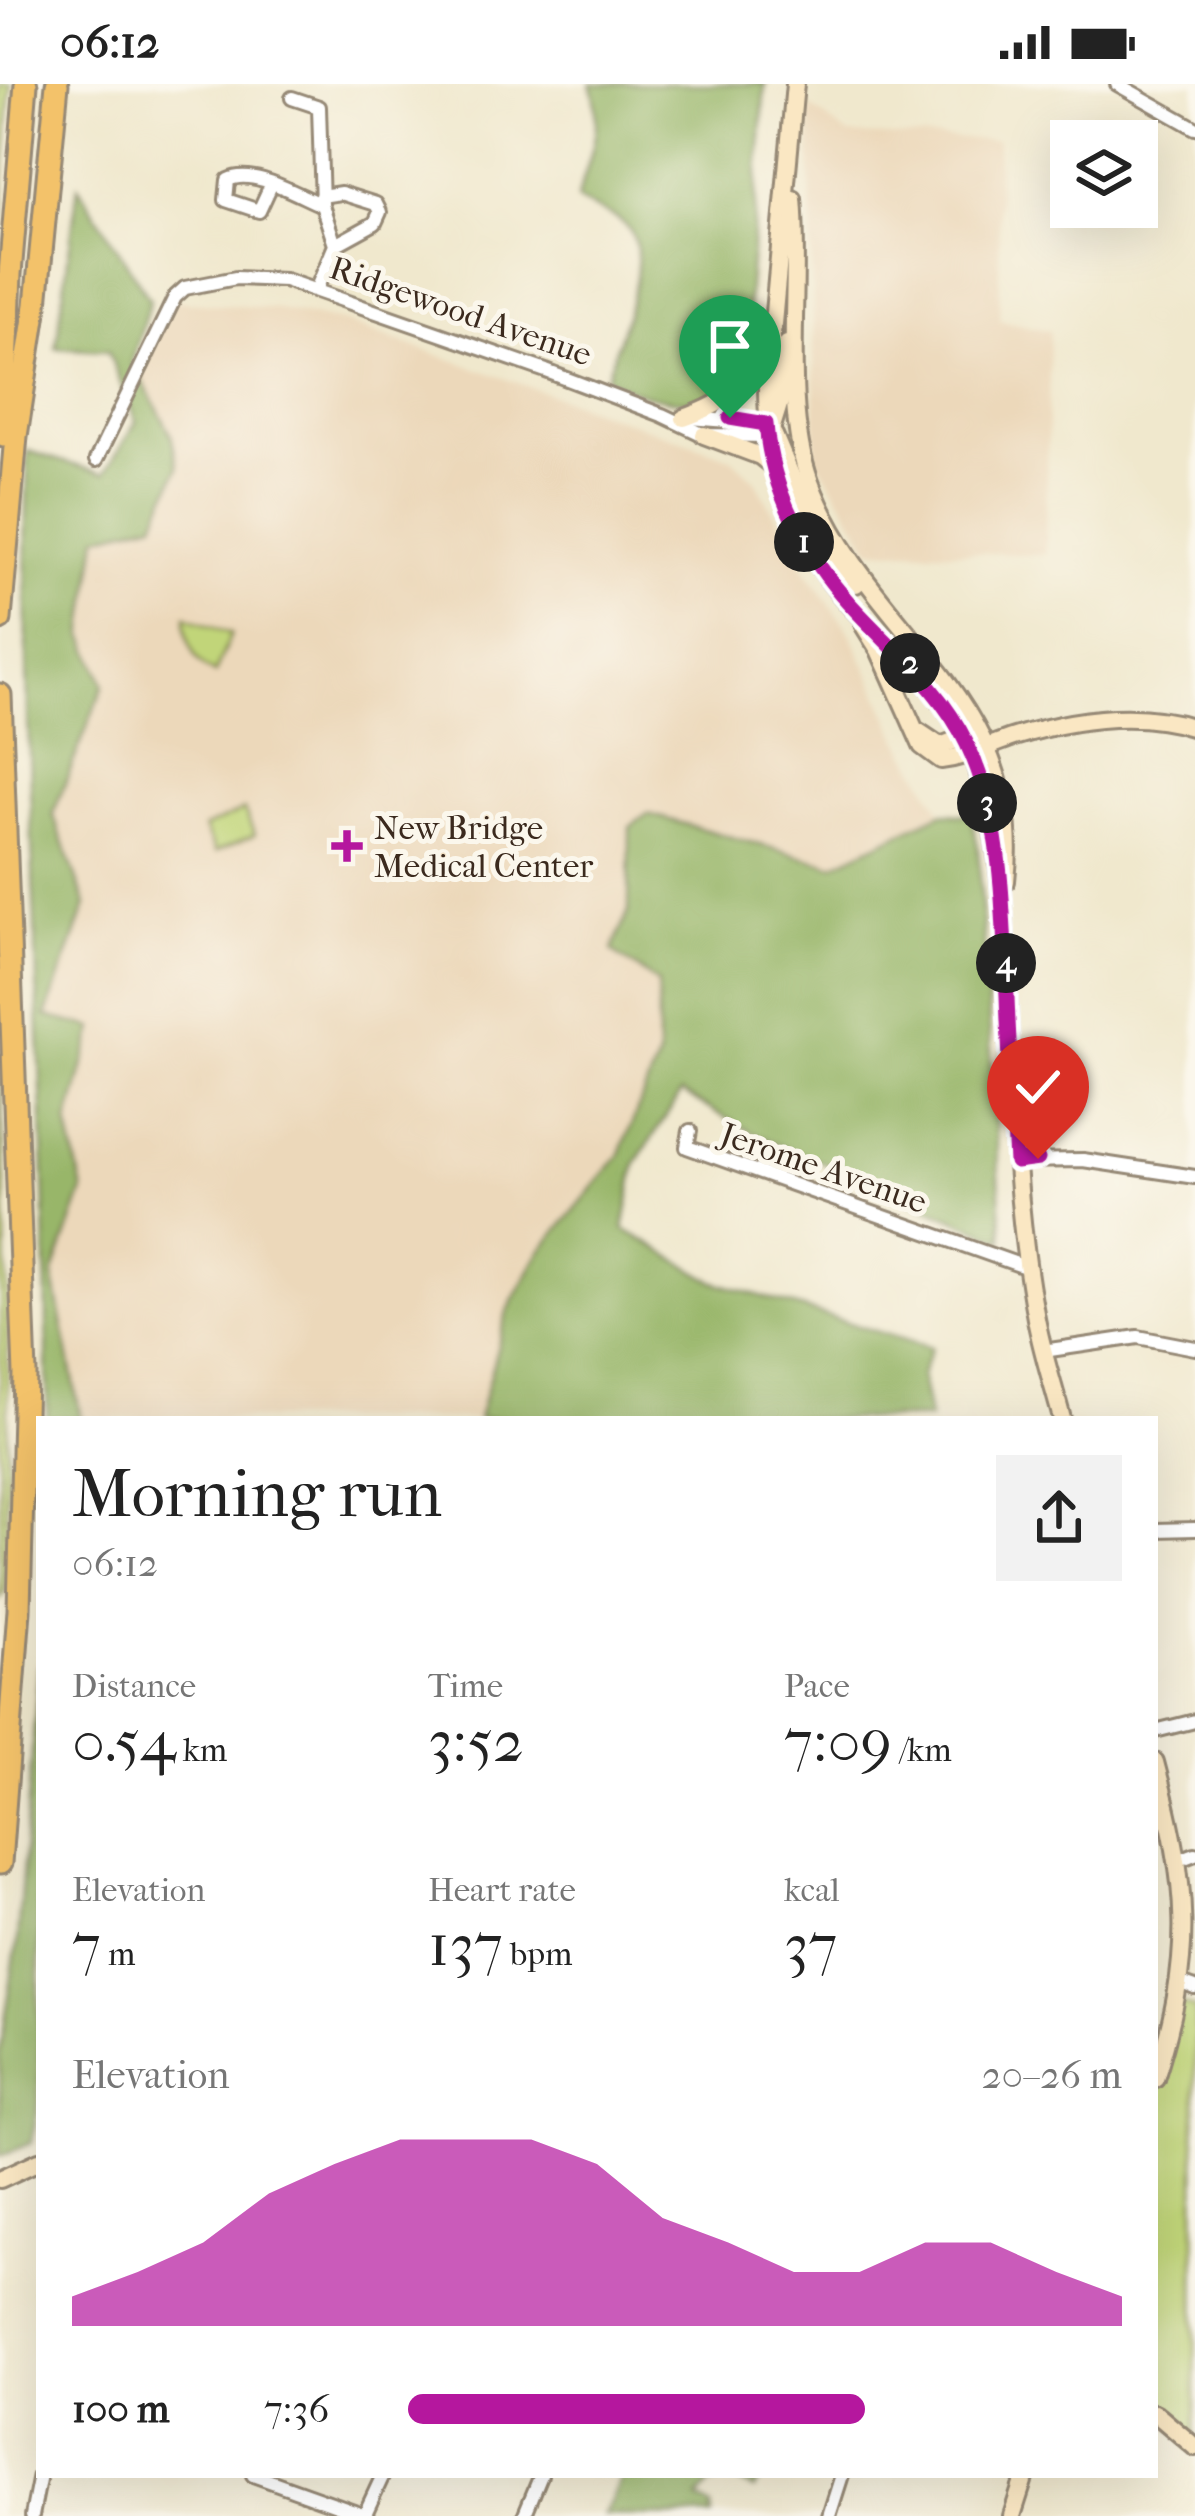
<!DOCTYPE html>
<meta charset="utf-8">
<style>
body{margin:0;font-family:"IM FELL French Canon",serif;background:#f2f2f2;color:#222;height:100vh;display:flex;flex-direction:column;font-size:45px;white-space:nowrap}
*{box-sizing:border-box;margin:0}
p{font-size:39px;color:#767676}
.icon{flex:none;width:66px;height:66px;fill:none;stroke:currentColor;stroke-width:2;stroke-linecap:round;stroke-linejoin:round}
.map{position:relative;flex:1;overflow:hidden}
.panel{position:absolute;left:36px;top:1332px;width:1122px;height:1062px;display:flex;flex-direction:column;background:#fff;border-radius:0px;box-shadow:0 12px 48px #0002}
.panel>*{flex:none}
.tools{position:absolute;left:1050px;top:36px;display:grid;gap:24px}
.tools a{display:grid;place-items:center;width:108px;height:108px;border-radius:0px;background:#fff;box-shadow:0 12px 48px #0002;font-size:60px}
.pin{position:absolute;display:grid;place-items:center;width:102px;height:102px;color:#fff;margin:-123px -51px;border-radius:50% 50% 50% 0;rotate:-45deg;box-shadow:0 0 12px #0007}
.pin .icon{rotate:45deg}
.km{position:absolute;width:60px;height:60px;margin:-30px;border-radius:50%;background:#222;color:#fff;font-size:33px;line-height:60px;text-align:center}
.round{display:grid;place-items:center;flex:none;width:126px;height:126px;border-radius:0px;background:#f2f2f2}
.headline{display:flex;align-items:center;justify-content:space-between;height:204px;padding:0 36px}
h1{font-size:66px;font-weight:600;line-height:90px}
.figures{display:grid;grid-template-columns:repeat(3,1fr);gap:18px;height:204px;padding:12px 36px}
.figures div{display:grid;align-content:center}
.figures b{font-size:60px;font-weight:600}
.figures small{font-size:33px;font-weight:400}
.figures p{font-size:33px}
.chart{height:336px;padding:24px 36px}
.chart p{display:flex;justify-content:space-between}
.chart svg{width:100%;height:216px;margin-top:12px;fill:#b5179e;opacity:.7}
ul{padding:0 36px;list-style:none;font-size:39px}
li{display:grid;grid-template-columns:192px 144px 1fr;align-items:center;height:90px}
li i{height:30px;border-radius:15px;background:#b5179e}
.status{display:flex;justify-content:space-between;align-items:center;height:84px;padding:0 60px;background:#fff;direction:ltr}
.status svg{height:33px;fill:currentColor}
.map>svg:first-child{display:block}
.built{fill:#ecd8ba}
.green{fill:#c1d579;stroke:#7e804c;stroke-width:3}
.forest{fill:#98b669;stroke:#6a7044;stroke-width:3}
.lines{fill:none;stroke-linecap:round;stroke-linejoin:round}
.street-casing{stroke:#968976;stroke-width:18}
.secondary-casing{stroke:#968976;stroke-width:22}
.highway-casing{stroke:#968976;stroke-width:27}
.street{stroke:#fff;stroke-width:12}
.secondary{stroke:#fae7c3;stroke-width:16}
.highway{stroke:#f3c26a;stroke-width:21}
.route-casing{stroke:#fff;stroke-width:24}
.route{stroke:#b5179e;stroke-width:15}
.poi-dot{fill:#b5179e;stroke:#fbf7ec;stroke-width:4.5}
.labels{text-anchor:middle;stroke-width:10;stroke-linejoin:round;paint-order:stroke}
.street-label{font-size:33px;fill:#3b2a1e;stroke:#fbf7ec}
.poi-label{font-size:33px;fill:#3b2a1e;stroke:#fbf7ec;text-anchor:start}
</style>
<div class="status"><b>06:12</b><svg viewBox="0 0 49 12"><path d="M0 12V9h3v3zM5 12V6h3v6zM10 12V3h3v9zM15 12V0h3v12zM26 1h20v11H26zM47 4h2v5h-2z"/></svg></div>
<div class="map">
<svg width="1195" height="2432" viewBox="0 0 1195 2432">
<rect width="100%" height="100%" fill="#fbf7ec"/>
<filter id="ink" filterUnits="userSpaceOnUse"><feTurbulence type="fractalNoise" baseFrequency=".00833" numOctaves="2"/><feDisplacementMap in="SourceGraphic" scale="24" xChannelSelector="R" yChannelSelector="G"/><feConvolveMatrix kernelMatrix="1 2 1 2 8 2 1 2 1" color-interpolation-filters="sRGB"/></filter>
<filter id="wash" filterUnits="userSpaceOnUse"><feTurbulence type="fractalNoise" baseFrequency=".004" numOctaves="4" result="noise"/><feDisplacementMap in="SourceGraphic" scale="48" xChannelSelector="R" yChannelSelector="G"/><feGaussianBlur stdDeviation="2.7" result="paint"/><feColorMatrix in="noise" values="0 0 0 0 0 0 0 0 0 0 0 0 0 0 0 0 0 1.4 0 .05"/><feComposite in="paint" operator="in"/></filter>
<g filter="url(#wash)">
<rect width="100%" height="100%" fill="#f0e8cd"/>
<g class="built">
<path d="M809,22L849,51L997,56L1000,236L1050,247L1045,471L871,465L816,374Z"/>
<path d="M172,217L279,225L346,239L730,373L756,397L803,482L851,550L899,655L942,729L833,781L648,730L630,743L629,826L612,867L658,899V974L619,1072L540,1168L507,1228L478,1335H81L53,1190L83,1107L68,1039L94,944L46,933L86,821L53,730L104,600L84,551L98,451L155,438L136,288Z"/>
</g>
<g class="green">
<path d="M0,0H11L0,152Z"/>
<path d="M186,532L231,550L215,589C194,581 185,554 186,532Z"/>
<path d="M244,726L255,751L215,768L204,744Z"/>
<path d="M0,959C8,1143 10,1324 5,1508L0,1514Z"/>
<path d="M1178,1919L1195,1924V2363L1155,2329V1994Z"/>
</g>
<g class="forest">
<path d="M591,0H765L743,281C737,288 731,297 725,303C693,330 638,312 607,293C617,254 655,175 628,144C615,129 593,126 577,115C589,77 605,39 591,0Z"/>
<path d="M78,102L150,216L132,278L171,350L178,384L155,438L98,452L84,551L104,600L53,730L86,821L46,932L94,944L68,1039L83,1107L53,1191L81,1335H47C50,1012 19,690 28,367L104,390L136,338L108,267L56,264Z"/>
<path d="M942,729L971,731L978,762L1003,1156L755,1050L681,1009L636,1079L624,1145L715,1198L931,1264L921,1291L929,1335H478L507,1228L540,1168L619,1072L658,974V899L612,867L629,826L630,743L648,730L833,781Z"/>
<path d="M39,1580V2020L31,2059L0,2072V1970L17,1858Z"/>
<path d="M623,2391H762L754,2405L728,2393L709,2401L698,2415L711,2423L712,2432H604Z"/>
</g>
</g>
<g filter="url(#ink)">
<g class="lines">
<g class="street-casing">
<g id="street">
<path d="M1117,0L1195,44"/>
<path d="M292,14L319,23L322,121L335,161L316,206"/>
<path d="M271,101L259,127L226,116L228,96C253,83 297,111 322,121"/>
<path d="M321,112L341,109L376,120L380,128L375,139L335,161"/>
<path d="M690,334L767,340"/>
<path d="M96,376L175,213L185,204L236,194L285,196L546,287L662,331L704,351L767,352"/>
<path d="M690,1047L687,1063L1028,1184"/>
<path d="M1016,1077L1083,1076L1195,1093"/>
<path d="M1043,1267L1138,1253L1195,1264"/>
<path d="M1155,1446L1195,1445"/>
<path d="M1155,1647L1195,1637"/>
<path d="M1177,1777L1195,1770"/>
<path d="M1181,1899L1195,1904"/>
<path d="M253,2391L365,2431"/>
<path d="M32,2432L40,2391"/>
<path d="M364,2432L383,2391"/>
<path d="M524,2432L541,2391"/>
<path d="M829,2432L842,2391"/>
</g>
</g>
<g class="secondary-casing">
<g id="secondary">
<path d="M795,0L767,305C767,386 795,461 850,521C896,570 950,611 974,677C1007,766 1004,862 1009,956C1015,1047 1018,1139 1035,1229C1041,1265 1053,1300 1062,1335"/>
<path d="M793,115C801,201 781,320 810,398C866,549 1027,613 1006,797"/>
<path d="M684,334C732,317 746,302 768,257"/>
<path d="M771,346L781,314L787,260"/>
<path d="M704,351L760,372L775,384"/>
<path d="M774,351L816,450L856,500"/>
<path d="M864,542L879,566L922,662L941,676C968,673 989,661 1014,653C1072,635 1137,625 1195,644"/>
<path d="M919,648L940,662L970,651"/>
<path d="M1155,1678C1188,1802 1195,1870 1155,1994"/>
<path d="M0,2095L39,2077"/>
<path d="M1155,2329L1195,2363"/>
<path d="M1012,2432L1025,2391"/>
</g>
</g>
<g class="highway-casing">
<g id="highway">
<path d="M3,351L10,190L26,0"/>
<path d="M0,535L16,352L36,221L57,0"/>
<path d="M0,611L25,1290L19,1526L0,1779"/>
</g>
</g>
<use href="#street" class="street"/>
<use href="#secondary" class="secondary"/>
<use href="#highway" class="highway"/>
</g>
</g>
<g class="lines" filter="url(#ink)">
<g class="route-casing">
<path id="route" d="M730,334L766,340C771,407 806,472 850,520C892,566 940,603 967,660C1004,737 1003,829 1007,913C1009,968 1013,1023 1016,1078L1038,1075"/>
</g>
<use href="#route" class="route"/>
</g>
<path class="poi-dot" d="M341 744h12v12h12v12h-12v12h-12v-12h-12v-12h12z"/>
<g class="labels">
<g class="street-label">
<text transform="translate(461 226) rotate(19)" y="12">Ridgewood Avenue</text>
<text transform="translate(824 1083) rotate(19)" y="12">Jerome Avenue</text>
</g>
<g class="poi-label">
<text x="374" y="755">New Bridge<tspan x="374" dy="38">Medical Center</tspan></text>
</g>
</g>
</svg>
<div class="tools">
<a><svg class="icon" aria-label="layers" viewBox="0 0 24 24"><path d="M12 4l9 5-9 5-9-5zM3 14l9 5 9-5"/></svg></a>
</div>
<div class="pin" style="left:730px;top:334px;background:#1e9e55"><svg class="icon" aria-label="arrive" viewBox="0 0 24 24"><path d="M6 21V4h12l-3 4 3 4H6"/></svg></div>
<div class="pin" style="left:1038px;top:1075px;background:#d93025"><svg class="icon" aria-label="check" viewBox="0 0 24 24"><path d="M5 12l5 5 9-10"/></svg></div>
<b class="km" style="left:804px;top:458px">1</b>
<b class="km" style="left:910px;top:579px">2</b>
<b class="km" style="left:987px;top:719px">3</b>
<b class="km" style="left:1006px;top:879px">4</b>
<section class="panel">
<div class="headline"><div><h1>Morning run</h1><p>06:12</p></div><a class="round"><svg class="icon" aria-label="share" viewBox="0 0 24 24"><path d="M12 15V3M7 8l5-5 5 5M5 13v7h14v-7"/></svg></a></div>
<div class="figures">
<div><p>Distance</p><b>0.54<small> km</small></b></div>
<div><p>Time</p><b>3:52</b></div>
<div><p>Pace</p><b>7:09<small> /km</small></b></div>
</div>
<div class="figures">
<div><p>Elevation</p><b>7<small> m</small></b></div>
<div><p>Heart rate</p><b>137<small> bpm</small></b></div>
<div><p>kcal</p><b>37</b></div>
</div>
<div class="chart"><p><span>Elevation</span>20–26 m</p>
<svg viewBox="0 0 160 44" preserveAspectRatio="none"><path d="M0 44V38L10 33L20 27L30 17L40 11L50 6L60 6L70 6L80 11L90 22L100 27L110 33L120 33L130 27L140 27L150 33L160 38V44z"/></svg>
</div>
<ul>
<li><b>100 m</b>7:36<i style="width:64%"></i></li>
</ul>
</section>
</div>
